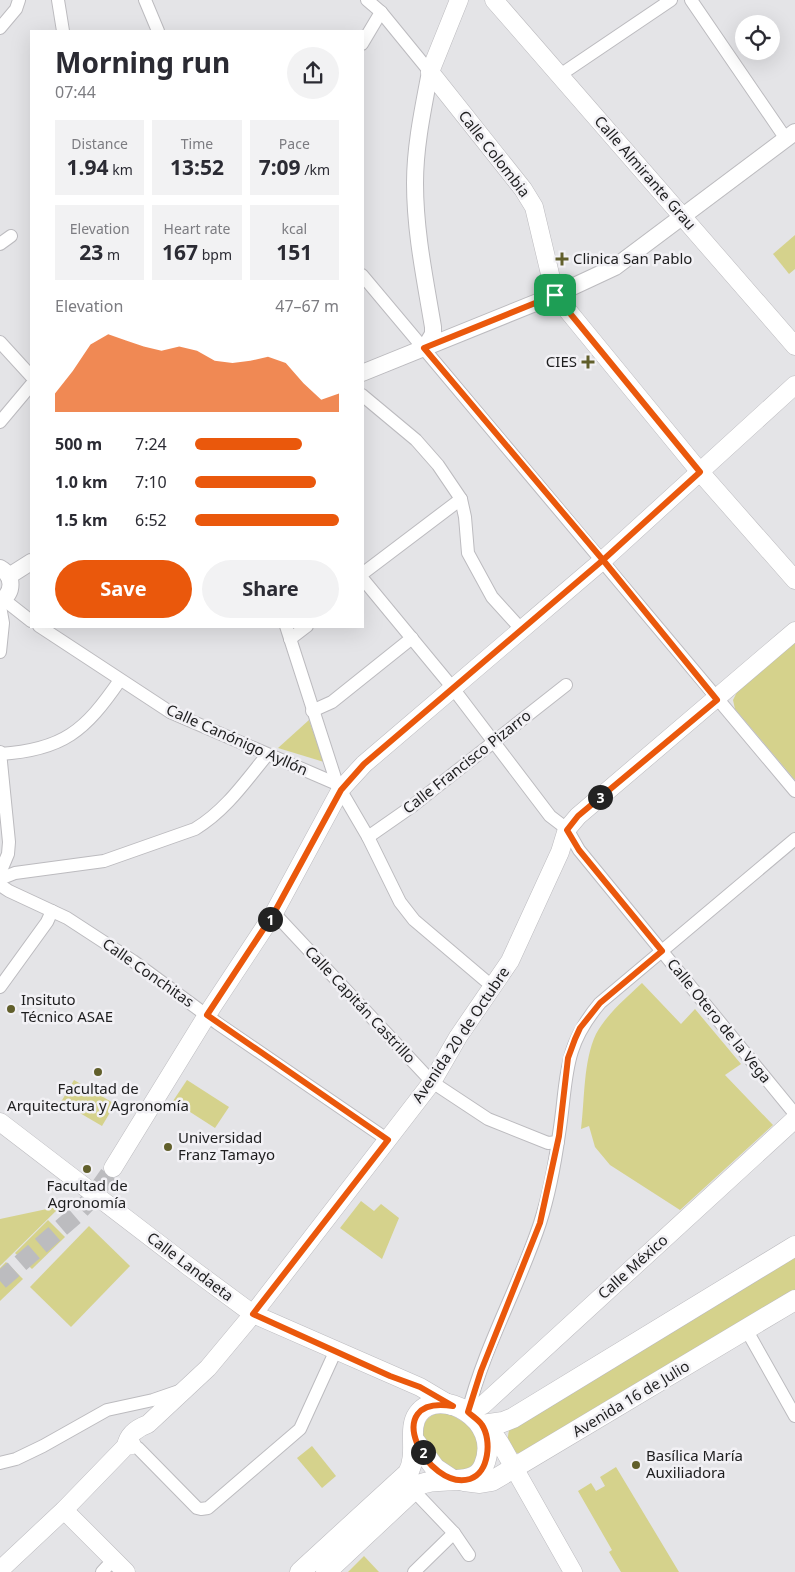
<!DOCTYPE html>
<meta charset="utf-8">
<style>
body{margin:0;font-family:"Noto Sans",sans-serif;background:#f2f2f3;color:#2b2b33;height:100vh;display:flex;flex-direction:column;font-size:19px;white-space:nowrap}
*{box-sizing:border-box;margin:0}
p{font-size:16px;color:#7c7c81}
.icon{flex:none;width:28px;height:28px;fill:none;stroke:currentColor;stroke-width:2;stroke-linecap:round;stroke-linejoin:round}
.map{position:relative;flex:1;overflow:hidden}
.panel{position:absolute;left:30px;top:30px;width:334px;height:598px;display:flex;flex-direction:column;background:#fff;border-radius:0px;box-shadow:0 5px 20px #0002}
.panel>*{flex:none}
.tools{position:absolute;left:735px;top:15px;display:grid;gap:10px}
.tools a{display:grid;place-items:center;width:45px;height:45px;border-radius:50%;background:#fff;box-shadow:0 5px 20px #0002;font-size:25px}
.pin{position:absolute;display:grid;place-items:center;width:42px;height:42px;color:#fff;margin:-21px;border-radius:10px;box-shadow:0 2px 8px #0006}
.km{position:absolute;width:25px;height:25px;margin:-12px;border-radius:50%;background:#222;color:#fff;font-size:14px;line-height:25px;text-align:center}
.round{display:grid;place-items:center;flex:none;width:52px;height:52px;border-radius:26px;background:#f2f2f3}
.overview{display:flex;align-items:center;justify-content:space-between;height:85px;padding:0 25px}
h1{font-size:28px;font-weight:700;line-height:38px}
.metrics{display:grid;grid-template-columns:repeat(3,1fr);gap:8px;height:85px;padding:5px 25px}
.metrics div{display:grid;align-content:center;border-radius:0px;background:#f2f2f3;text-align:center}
.metrics b{font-size:21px;font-weight:700}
.metrics small{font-size:14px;font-weight:400}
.metrics p{font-size:14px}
.chart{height:140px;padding:10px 25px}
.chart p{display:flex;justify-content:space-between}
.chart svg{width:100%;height:90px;margin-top:5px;fill:#ea580c;opacity:.7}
.primary-button{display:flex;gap:10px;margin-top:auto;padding:10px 25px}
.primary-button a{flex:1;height:58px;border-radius:30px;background:#ea580c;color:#fff;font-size:20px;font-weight:700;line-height:58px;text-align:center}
.primary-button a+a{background:#f2f2f3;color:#2b2b33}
ul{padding:0 25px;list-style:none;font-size:16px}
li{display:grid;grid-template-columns:80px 60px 1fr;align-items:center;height:38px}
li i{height:12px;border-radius:6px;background:#ea580c}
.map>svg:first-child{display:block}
.green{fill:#d5d28c}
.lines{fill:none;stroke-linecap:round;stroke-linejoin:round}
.secondary-tunnel{stroke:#bcbcbf;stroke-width:18;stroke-dasharray:18 9;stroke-linecap:butt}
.minor-casing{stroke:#bcbbbf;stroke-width:14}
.tertiary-casing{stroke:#bcbbbf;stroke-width:18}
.secondary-casing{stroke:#bcbbbf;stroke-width:19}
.primary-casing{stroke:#bcbbbf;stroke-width:21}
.minor{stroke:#fff;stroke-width:12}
.tertiary{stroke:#fff;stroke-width:16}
.secondary{stroke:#fff;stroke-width:18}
.primary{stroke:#fff;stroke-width:20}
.route-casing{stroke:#fff;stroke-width:10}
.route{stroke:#ea580c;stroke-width:6}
.poi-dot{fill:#615f2b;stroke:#f2f1f5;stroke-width:2}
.labels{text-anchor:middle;stroke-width:5;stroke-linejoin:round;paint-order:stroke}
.street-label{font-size:15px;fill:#1e1e1f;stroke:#f2f1f5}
.poi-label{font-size:15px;fill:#1e1e1f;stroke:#f2f1f5;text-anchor:start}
</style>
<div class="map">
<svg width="795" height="1572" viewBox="0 0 795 1572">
<rect width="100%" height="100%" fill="#e4e4e7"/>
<g class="green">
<path d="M795,235V269L789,274L773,254Z"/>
<path d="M795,641V780L735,709L733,700L737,692Z"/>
<path d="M309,720L324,762L278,748Z"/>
<path d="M642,983L681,1024L695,1009L741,1064L725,1075L773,1125L680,1210L610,1165L595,1147L589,1126L581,1129C585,1098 583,1062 596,1034C607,1014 626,998 642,983Z"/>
<path d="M74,1080L115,1104L102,1126L61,1102Z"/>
<path d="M187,1080L229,1107L215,1128L173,1101Z"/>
<path d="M361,1201L374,1211L381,1204L399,1218L382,1259L340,1228Z"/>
<path d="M61,1206L0,1266V1219Z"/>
<path d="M48,1220L65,1237L32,1269L15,1253Z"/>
<path d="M89,1226L130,1266L71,1327L30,1287Z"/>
<path d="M795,1254V1291L521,1454L514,1452L507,1442L509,1430Z"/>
<path d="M6,1262L23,1279L0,1301V1268Z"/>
<path d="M437,1413L450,1414L468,1425L476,1436L479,1461L467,1472L444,1468L421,1436C423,1424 425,1418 437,1413Z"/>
<path d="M312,1446L336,1476L322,1488L297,1458Z"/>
<path d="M616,1467L679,1572H621L609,1552L612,1550L578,1491L591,1483L596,1491L605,1486L600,1477Z"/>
<path d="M364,1556L379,1572H348Z"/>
</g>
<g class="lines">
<path class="secondary-tunnel" d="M0,1281L76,1215L91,1199L113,1168"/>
<g class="minor-casing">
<g id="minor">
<path d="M58,0L63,31"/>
<path d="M145,0L158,31"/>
<path d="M367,0L381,12L430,72"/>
<path d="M691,0L786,139"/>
<path d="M0,28L16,9L19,0"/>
<path d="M362,44L381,12"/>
<path d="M560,75L671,0"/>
<path d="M0,244L11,236"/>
<path d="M362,275L795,791"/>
<path d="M0,342L31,376"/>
<path d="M362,395L416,440L438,465L461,499L465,517L468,553L492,597L521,629"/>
<path d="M0,422L31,385"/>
<path d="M362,574L461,499"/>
<path d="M362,578L452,687L550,816L567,829L579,850L795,1114"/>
<path d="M3,599L31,621"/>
<path d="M0,606L3,623L0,652"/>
<path d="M39,626L170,712L337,784"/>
<path d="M286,626L337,784L368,837L400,902L414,920L493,987"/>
<path d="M290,639L307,626"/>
<path d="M312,711L332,702L412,638"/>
<path d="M0,752L9,842L8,854L0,873"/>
<path d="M0,754C63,750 85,731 120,680"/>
<path d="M368,837L411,807L566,685"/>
<path d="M0,879L15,873L104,861L195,829C225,811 245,782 267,755"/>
<path d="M0,885L9,891L67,918L133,961L217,1023L388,1140"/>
<path d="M274,913L432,1082L488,1119L548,1143L558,1142"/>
<path d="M0,987L47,922L52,911"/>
<path d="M746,1329L795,1416"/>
<path d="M468,1412C484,1347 519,1287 540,1223C549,1195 555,1163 559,1134C568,1079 561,1049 600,1003L795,839"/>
<path d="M132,1445L138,1448L197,1508L201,1509L208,1508L300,1429L336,1350"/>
<path d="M0,1463L16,1459L43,1446L107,1410L153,1400L182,1390"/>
<path d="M413,1490L454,1533L469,1555"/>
<path d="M102,1572L113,1560"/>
<path d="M414,1572L454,1533"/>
</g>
</g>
<g class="tertiary-casing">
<g id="tertiary">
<path d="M424,349L433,334V327C425,279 415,232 415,183C415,146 423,109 430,72"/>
<path d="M362,373L555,295L615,267L795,132"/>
<path d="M0,568C14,576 14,593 0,601"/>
<path d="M9,576L31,562"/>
</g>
</g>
<g class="secondary-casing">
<g id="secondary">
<path d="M459,0L430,72L523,189L534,207L555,295L700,472L795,580"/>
<path d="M494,0L795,346"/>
<path d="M0,1122L188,1266L253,1314L420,1387L452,1406"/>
<path d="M113,1168L212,1007L274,913L341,789L364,764L603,560L795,385"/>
<path d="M468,1412L483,1405L795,1119"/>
<path d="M482,1425L492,1431L500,1443L573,1572"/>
<path d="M126,1446C128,1434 137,1428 148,1424L208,1368L253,1314L432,1082L458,1037L510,961L560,852L567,829L578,816L795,631"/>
<path d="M64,1510L126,1572"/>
<path d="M0,1570L64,1510L126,1446L132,1445"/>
</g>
</g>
<g class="primary-casing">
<g id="primary">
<path d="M482,1425L503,1422L513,1418L795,1246"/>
<path d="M414,1440L435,1468L453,1480"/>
<path d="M464,1481L480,1483L492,1481L795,1300"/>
<path d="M300,1572L408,1473C419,1453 407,1429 418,1414C439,1385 503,1419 484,1465C475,1489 440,1475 419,1485L326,1572"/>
</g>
</g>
<use href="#minor" class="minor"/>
<use href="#tertiary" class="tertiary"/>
<use href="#secondary" class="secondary"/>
<use href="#primary" class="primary"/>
</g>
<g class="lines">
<g class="route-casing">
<path id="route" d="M555,295L700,472L603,560L364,764L341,790L274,913L207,1015L388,1140L253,1314L390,1376L420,1387L453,1406C377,1394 427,1492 470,1479C489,1473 492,1440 482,1425C479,1420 472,1416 468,1412L481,1371L540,1223L559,1136L568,1058L575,1039L580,1028L600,1003L662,951L579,850L567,830L578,816L717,700L603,560L424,348L555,295"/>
</g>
<use href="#route" class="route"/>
</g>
<g class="poi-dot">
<path d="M559.5 251.5h5v5h5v5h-5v5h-5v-5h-5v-5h5z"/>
<path d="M585.5 354.5h5v5h5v5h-5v5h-5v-5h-5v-5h5z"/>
<circle cx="11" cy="1009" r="5"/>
<circle cx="98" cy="1072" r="5"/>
<circle cx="168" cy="1147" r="5"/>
<circle cx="87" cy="1169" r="5"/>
<circle cx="636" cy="1465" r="5"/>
</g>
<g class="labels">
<g class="street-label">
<text transform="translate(494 154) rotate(52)" y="5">Calle Colombia</text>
<text transform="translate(645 173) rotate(49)" y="5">Calle Almirante Grau</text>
<text transform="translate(237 740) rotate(24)" y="5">Calle Canónigo Ayllón</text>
<text transform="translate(467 762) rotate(-38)" y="5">Calle Francisco Pizarro</text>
<text transform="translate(148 973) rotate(35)" y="5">Calle Conchitas</text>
<text transform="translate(360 1005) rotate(47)" y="5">Calle Capitán Castrillo</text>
<text transform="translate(719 1021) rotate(51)" y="5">Calle Otero de la Vega</text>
<text transform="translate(461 1035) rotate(-56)" y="5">Avenida 20 de Octubre</text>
<text transform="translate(190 1267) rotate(37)" y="5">Calle Landaeta</text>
<text transform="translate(633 1267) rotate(-42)" y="5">Calle México</text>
<text transform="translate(631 1399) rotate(-31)" y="5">Avenida 16 de Julio</text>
</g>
<g class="poi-label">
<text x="573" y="264">Clinica San Pablo</text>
<text x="577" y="367" text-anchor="end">CIES</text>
<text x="21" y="1005">Insituto<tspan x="21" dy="17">Técnico ASAE</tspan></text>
<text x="98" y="1094" text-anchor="middle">Facultad de<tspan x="98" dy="17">Arquitectura y Agronomía</tspan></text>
<text x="178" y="1143">Universidad<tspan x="178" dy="17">Franz Tamayo</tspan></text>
<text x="87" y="1191" text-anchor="middle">Facultad de<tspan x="87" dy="17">Agronomía</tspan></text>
<text x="646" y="1461">Basílica María<tspan x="646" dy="17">Auxiliadora</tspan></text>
</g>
</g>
</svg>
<div class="tools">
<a><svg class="icon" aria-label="locate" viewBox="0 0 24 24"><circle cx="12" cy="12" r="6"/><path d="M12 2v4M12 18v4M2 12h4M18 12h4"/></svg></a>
</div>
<div class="pin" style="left:555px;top:295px;background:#1e9e55"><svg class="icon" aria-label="arrive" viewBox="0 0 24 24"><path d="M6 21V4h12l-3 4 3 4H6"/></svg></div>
<b class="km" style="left:270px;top:919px">1</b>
<b class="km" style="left:423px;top:1452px">2</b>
<b class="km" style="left:600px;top:797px">3</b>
<section class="panel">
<div class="overview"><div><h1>Morning run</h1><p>07:44</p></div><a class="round"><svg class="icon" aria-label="share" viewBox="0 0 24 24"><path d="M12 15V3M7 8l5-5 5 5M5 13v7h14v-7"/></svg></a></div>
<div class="metrics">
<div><p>Distance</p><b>1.94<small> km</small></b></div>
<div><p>Time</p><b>13:52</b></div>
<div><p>Pace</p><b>7:09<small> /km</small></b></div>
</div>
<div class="metrics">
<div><p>Elevation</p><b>23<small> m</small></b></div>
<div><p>Heart rate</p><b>167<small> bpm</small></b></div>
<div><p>kcal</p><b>151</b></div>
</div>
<div class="chart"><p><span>Elevation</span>47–67 m</p>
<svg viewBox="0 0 160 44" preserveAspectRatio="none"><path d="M0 44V35L10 24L20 11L30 6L40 9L50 12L60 14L70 12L80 14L90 19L100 20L110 19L120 17L130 20L140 30L150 38L160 35V44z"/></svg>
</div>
<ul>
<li><b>500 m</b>7:24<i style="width:74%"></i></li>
<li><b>1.0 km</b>7:10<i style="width:84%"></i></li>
<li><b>1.5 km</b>6:52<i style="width:100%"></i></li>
</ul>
<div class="primary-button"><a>Save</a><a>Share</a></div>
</section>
</div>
